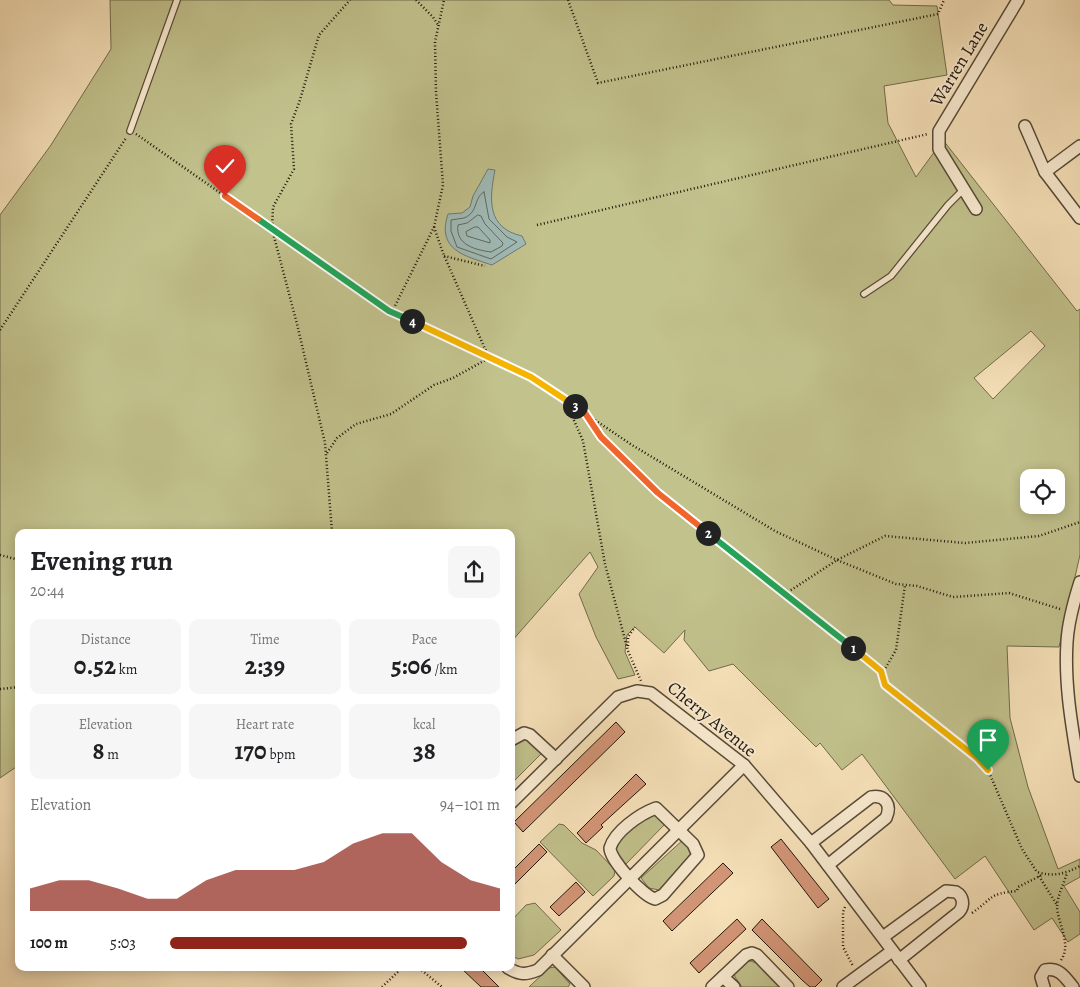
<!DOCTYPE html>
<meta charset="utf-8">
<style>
body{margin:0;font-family:Alegreya,serif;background:#f6f6f6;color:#202124;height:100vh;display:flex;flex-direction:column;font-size:19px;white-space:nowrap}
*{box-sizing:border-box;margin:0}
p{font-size:16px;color:#757577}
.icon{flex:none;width:28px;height:28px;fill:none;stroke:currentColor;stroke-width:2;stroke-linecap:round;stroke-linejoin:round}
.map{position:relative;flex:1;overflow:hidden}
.side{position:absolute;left:15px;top:529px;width:500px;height:442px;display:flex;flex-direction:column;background:#fff;border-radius:10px;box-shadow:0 2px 12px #0003}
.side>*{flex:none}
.fabs{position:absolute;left:1020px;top:469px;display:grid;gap:10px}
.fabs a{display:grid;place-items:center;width:45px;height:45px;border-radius:10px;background:#fff;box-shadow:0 2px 12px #0003;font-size:25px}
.pin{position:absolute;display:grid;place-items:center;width:42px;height:42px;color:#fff;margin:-51px -21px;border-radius:50% 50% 50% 0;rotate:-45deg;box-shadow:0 0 5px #0007}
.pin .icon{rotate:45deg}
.km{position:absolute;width:25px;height:25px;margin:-12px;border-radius:50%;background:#222;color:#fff;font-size:14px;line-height:25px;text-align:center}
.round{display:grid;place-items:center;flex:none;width:52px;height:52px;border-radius:10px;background:#f6f6f6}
.overview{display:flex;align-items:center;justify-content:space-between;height:85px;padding:0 15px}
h1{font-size:28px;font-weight:600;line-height:38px}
.metrics{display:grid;grid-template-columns:repeat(3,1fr);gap:8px;height:85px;padding:5px 15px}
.metrics div{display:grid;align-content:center;border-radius:10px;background:#f6f6f6;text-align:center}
.metrics b{font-size:25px;font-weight:600}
.metrics small{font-size:14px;font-weight:400}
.metrics p{font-size:14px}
.chart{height:140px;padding:10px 15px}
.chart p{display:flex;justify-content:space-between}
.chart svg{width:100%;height:90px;margin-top:5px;fill:#8f2418;opacity:.7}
ul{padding:0 15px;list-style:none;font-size:16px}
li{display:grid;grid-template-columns:80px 60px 1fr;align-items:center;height:38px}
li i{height:12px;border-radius:6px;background:#8f2418}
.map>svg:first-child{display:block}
.green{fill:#c2c28d;stroke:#706c4c;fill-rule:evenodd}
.water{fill:#a0bcb9;stroke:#6c7a74}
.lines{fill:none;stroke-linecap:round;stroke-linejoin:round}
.shore{stroke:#606962;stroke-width:1}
.building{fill:#d59779;stroke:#1f160c}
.lane-casing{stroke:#564a38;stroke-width:8}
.street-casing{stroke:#564a38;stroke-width:14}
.path{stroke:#1f160c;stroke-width:2.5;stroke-dasharray:1 2.5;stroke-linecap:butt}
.lane{stroke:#fbedd3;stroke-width:5.5}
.street{stroke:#fbedd3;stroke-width:11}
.split-1-casing{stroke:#fff;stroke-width:10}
.split-2-casing{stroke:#fff;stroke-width:10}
.split-3-casing{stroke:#fff;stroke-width:10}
.split-4-casing{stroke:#fff;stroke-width:10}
.split-5-casing{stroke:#fff;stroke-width:10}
.split-6-casing{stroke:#fff;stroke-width:10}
.split-1{stroke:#f5b400;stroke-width:6}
.split-2{stroke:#22a559;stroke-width:6}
.split-3{stroke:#f0652b;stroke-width:6}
.split-4{stroke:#f5b400;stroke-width:6}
.split-5{stroke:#22a559;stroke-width:6}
.split-6{stroke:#f0652b;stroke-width:6}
.labels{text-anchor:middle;stroke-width:4;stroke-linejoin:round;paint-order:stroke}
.street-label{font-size:18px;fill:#1f160c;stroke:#fbedd3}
</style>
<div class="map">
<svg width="1080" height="987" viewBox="0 0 1080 987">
<rect width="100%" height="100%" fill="#f9e4bc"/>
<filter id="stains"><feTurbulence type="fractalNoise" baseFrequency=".004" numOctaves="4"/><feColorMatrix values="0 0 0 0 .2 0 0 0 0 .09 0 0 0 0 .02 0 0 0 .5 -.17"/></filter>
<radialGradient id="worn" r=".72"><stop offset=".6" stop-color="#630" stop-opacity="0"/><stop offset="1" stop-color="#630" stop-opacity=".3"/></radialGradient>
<g class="green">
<path d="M110,0H889L893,5L937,6L947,75L884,86L888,123L916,177L943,140L1077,311L1080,309V555L1059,647L1007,646L1010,718L1028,787L1058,869L1080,859V877L1064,886L1080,912V934L1068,942L1052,918L1034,930L985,856L955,879L862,754L842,770L820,743L816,747L733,664L709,671L684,640L685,630L664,653L635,627L627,635L625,652L635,675L618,679L596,637L579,594L598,567L590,552L511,642V532H19V765L0,778V215L51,145L111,49ZM1031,331L1045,346L993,399L974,378ZM1029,478H1056V505H1029Z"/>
<path d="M525,738L542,753L511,784V748L519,740Z"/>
<path d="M652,813L667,822L626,864C618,859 614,854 615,845L644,815Z"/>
<path d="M559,824L564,825L582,843L596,850L615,870L614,876L593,896L540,842Z"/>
<path d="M684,839L691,850L690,860L659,890L649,888L641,878Z"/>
<path d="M535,903L561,930L534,955L518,959L511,955V921L526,905Z"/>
<path d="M746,961C761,960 772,977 781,987H742L735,977L734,972Z"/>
<path d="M555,967L570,984L568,987H529L549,968Z"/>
</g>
<path class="water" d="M488,169L495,170C489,200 487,228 522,236L526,244L492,265C465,256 436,250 448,214L462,213L470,207L473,196Z"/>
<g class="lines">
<g class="shore">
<path d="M484,192L489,219L507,237L517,242L491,259L457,247L451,231V220C455,219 460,219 464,218C479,212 473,198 484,192Z"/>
<path d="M478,215L481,216L485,224L503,243L502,246L491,252C476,250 455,245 458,225L467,223Z"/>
<path d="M475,227H478L490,240V243L467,236L466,232Z"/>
</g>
</g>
<g class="building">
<path d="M616,722L625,732L523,832L514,822Z"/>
<path d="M636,774L646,784L601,825L603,827L586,843L577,833Z"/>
<path d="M781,839L829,899L818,908L771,847Z"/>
<path d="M539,844L547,852L511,888V872Z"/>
<path d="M723,863L733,873L672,931L663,921Z"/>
<path d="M576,882L585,892L559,916L550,907Z"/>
<path d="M737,919L746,929L699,973L690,963Z"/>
<path d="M762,919L822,980L815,987H810L802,980L752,930Z"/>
<path d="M461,968H480L499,987H481Z"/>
</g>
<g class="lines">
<g class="lane-casing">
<g id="lane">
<path d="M130,131L177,0"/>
<path d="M864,294L891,276L948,205L964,189"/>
</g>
</g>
<g class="street-casing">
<g id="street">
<path d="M1025,126L1045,172L1080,218"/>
<path d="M1045,172L1080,146"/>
<path d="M976,209L939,149V131L1018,0"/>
<path d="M1080,582C1074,601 1068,622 1067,642C1064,687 1073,732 1080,776"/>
<path d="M511,740L524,733L530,735L556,759"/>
<path d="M511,803L618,697L637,691L651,693L744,765L811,843L920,987"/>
<path d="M656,808L693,844L698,855L663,895L655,899C643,896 610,860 610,848C615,831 640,814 656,808Z"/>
<path d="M811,843L871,797C885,794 892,805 886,818L828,865"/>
<path d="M883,937L946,891L956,892C963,896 965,905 959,912L899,960"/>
<path d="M552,955L584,987"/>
<path d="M508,968C520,975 525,975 538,970L744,765"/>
<path d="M723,977L734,987"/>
<path d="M712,987L746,955L752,953L757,955L788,987"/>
<path d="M843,987L892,951"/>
<path d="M1044,987L1041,977L1045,970C1059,967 1065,977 1073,987"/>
</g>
</g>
<g class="path">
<path d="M416,0L433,17L438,25"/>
<path d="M568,0L598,83L938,14L944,0"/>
<path d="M136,134L389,311L531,377L632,445L775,531L837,560L896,584L917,586L953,597L1009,593L1060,609"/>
<path d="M537,225L928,134"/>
<path d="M444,256L485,266"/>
<path d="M392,312L434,227L443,185L436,92L435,42L444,0"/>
<path d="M0,330L126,138"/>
<path d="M570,403L573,418L583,441L605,564L628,651"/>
<path d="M586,415L601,437L659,493L881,671L885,685L977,758L988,770L1022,849L1037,872C1053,877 1065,874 1080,866"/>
<path d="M327,453L337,438L356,424L391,414L434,385L453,378L489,358L443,253L434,227"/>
<path d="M332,532L325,443L297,324L272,229L273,207L294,169L291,124L300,100L319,35L350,0"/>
<path d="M0,555L19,560"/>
<path d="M785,594L837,560L885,536L965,543L1039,536L1080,522"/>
<path d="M628,646V637L635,627"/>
<path d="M628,651L641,681"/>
<path d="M882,674L896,650L905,585"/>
<path d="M0,689L19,687"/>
<path d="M1039,876L1057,905"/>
<path d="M845,907L843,912V947L853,966"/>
<path d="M972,913C994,898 987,894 1017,891L1018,887L1042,875"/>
<path d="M1061,960C1072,945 1058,924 1057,907C1057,897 1064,883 1067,873"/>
<path d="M419,968L442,987"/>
<path d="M382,987L402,968"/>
</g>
<use href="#lane" class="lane"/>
<use href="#street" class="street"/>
</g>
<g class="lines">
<g class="split-1-casing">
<path id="split-1" d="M853,648L881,671L885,685L977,758L988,770"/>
</g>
<g class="split-2-casing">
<path id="split-2" d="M708,533L853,648"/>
</g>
<g class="split-3-casing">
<path id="split-3" d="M575,406L585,413L601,437L658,493L708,533"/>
</g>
<g class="split-4-casing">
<path id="split-4" d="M412,321L531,377L575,406"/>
</g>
<g class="split-5-casing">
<path id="split-5" d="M258,219L389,311L412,321"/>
</g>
<g class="split-6-casing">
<path id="split-6" d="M225,196L258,219"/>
</g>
<use href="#split-1" class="split-1"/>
<use href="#split-2" class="split-2"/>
<use href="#split-3" class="split-3"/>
<use href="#split-4" class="split-4"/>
<use href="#split-5" class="split-5"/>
<use href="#split-6" class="split-6"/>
</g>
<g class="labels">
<g class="street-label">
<text transform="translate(959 64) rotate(-59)" y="6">Warren Lane</text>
<text transform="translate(712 719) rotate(39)" y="6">Cherry Avenue</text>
</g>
</g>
<rect width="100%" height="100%" filter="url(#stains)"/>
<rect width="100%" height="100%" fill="url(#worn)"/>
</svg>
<div class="fabs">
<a><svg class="icon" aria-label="locate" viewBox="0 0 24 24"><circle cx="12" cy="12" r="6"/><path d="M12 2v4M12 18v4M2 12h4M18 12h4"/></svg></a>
</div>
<div class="pin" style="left:988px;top:770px;background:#1e9e55"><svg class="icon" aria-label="arrive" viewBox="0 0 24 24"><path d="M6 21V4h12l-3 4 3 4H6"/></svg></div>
<div class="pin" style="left:225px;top:196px;background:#d93025"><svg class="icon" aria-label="check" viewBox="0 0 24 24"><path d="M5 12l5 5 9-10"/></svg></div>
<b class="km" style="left:853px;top:648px">1</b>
<b class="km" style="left:708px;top:533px">2</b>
<b class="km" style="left:575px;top:406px">3</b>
<b class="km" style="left:412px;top:321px">4</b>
<section class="side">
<div class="overview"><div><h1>Evening run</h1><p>20:44</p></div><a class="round"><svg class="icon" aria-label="share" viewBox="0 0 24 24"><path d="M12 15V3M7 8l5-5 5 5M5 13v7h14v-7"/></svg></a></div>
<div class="metrics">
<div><p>Distance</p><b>0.52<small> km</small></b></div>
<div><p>Time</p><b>2:39</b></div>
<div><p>Pace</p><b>5:06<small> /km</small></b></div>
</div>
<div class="metrics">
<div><p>Elevation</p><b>8<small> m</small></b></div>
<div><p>Heart rate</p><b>170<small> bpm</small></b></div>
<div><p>kcal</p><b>38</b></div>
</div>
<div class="chart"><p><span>Elevation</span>94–101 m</p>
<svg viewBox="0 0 160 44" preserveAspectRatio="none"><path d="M0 44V33L10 29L20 29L30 33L40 38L50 38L60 29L70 24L80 24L90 24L100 20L110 11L120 6L130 6L140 20L150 29L160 33V44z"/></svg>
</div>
<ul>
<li><b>100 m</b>5:03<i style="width:90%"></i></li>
</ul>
</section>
</div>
